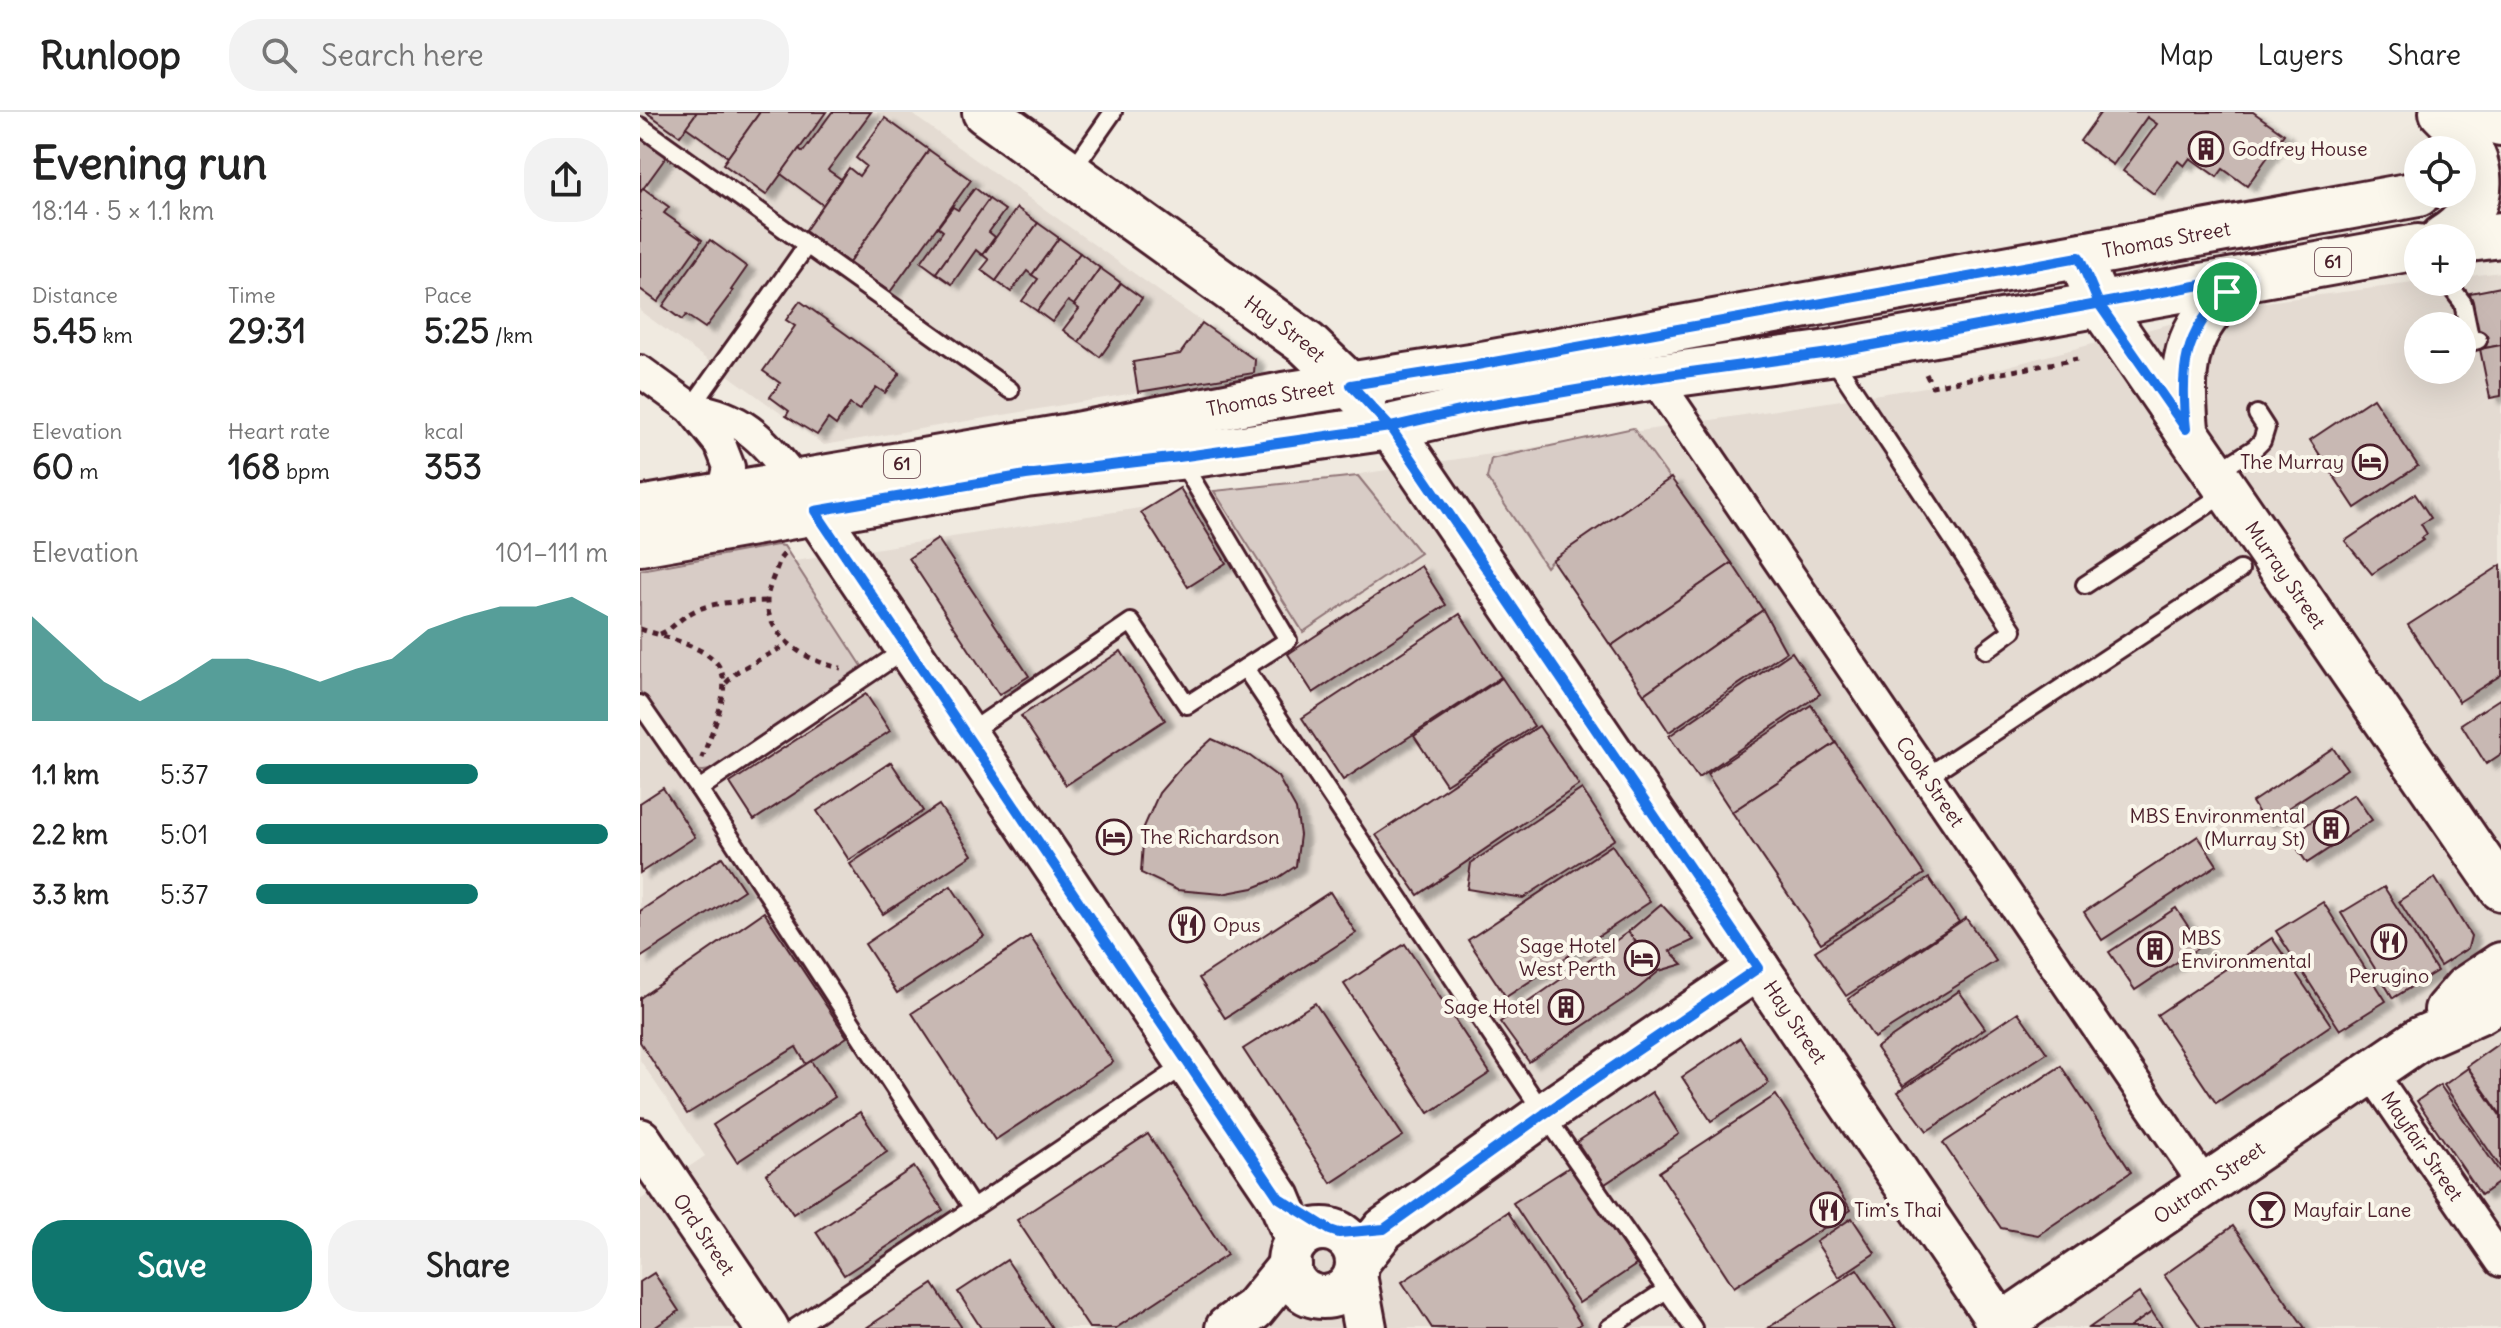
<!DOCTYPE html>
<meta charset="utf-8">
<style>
body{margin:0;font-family:Delius,sans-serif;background:#f2f2f2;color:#222;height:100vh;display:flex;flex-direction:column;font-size:30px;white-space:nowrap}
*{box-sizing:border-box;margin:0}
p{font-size:26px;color:#767676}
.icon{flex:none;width:44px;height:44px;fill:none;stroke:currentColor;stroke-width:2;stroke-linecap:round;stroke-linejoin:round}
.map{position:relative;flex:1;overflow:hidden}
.panel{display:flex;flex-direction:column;background:#fff;width:640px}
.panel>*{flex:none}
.buttons{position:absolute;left:1764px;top:24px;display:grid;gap:16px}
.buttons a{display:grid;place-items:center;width:72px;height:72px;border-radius:50%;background:#fff;box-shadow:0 8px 32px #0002;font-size:40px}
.pin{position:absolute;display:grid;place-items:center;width:68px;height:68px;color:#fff;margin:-34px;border:4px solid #fff;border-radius:50%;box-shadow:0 2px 8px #0007}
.round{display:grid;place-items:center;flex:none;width:84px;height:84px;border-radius:32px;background:#f2f2f2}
.headline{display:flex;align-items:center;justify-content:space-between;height:136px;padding:0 32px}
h1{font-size:44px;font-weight:800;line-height:60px}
.metrics{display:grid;grid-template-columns:repeat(3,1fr);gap:12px;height:136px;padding:8px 32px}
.metrics div{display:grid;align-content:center}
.metrics b{font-size:34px;font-weight:800}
.metrics small{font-size:22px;font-weight:400}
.metrics p{font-size:22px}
.chart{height:224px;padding:16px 32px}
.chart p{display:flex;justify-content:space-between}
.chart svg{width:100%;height:144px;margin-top:8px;fill:#0f766e;opacity:.7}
.button{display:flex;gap:16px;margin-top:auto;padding:16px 32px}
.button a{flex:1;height:92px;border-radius:32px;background:#0f766e;color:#fff;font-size:32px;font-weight:800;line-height:92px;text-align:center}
.button a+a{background:#f2f2f2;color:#222}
ul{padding:0 32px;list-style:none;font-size:26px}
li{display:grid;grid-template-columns:128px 96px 1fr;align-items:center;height:60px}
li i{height:20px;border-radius:10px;background:#0f766e}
header{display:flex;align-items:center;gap:48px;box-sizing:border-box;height:112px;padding:0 40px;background:#fff;border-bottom:2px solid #e0e0e0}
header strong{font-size:38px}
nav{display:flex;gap:44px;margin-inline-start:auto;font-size:28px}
.search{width:560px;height:72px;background:#f2f2f2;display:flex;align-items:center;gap:20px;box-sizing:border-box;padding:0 28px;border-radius:32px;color:#767676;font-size:30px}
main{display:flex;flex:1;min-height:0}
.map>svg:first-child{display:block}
.built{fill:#e4dbd2;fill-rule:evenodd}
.green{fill:#d8ccc6;stroke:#917678;stroke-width:2}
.building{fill:#c8b8b3;stroke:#4a1f2b;stroke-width:2;filter:url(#shadow)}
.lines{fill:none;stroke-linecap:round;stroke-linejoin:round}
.lane-casing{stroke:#4a1f2b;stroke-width:22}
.street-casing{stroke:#4a1f2b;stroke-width:36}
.secondary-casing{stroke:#4a1f2b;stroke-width:48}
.primary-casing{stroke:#4a1f2b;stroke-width:50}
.path{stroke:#4a1f2b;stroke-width:5;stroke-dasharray:6 6;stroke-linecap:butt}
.lane{stroke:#fbf7ec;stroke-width:16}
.street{stroke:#fbf7ec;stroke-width:30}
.secondary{stroke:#fbf7ec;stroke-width:42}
.primary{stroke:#fbf7ec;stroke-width:44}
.route-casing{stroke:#fff;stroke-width:16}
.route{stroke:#1a73e8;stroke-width:10}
.labels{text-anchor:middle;stroke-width:8;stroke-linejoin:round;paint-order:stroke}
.shield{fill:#fbf7ec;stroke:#7f6065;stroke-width:2}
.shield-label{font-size:18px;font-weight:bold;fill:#4a1f2b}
.poi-label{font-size:20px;fill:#4a1f2b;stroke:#fbf7ec;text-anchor:start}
.street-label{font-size:20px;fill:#4a1f2b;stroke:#fbf7ec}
</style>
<header>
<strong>Runloop</strong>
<div class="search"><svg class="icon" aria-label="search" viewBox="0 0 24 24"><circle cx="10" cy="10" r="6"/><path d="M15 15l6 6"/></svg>Search here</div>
<nav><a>Map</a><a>Layers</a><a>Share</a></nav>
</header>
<main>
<section class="panel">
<div class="headline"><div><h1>Evening run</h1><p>18:14 · 5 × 1.1 km</p></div><a class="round"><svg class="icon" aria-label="share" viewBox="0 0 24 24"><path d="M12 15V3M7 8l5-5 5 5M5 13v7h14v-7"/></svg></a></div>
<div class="metrics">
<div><p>Distance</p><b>5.45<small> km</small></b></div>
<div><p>Time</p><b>29:31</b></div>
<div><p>Pace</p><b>5:25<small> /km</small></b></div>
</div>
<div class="metrics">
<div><p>Elevation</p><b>60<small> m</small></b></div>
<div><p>Heart rate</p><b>168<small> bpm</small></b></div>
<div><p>kcal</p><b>353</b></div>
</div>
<div class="chart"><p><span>Elevation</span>101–111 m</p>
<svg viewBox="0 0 160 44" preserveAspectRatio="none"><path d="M0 44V12L10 22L20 32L30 38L40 32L50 25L60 25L70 28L80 32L90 28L100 25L110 16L120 12L130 9L140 9L150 6L160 12V44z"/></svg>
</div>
<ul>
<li><b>1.1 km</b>5:37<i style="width:63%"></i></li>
<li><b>2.2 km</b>5:01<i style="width:100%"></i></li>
<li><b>3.3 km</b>5:37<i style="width:63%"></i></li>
</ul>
<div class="button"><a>Save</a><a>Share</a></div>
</section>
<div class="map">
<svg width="1861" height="1216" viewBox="0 0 1861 1216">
<defs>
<filter id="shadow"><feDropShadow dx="9" dy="5" stdDeviation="2" flood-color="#0004"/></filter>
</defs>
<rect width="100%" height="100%" fill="#f0eae0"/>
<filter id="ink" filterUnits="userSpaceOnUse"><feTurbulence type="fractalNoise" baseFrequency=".0125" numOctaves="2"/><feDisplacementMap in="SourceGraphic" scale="16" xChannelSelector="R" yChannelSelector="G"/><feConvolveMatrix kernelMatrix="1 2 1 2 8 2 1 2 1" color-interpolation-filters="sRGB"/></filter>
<g filter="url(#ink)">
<g class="built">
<path d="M0,0H269L615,248L614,261L184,333L0,199Z"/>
<path d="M1861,160V1216H0V1088L65,1044L0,948V473L1292,274L1602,193L1781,170H1822V165ZM1778,214H1822V258H1778Z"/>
</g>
<g class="green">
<path d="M993,316L1032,370L912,448L906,455L847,366L851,347Z"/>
<path d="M718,364L780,441L663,520L574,379Z"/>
<path d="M137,433L144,434L222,554L74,656C66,661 59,660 51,655L0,579V458Z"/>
</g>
<g class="building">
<path d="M6,0H57L40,24Z"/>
<path d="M57,0H120L88,45L46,15Z"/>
<path d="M120,0H186L126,83L83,52Z"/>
<path d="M192,0H231L188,58L201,67L183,93L141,62L159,37L163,40Z"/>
<path d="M1461,0H1613L1644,22L1607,74L1583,57L1577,65L1550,46L1544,54L1538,49L1514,82L1483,59L1517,12L1507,5L1473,53L1440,29Z"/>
<path d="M245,6L289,38L209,151L165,119L209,56L219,64L226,54L216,46Z"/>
<path d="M0,20L29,41L0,81Z"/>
<path d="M289,38L331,68L250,180L209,151Z"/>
<path d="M3,76L29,95L24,101L62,128L18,190L0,177V81Z"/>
<path d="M335,76L349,87L296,161L281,150L303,119L298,115L313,95L318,98Z"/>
<path d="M349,87L365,98L349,120L355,125L342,143L336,138L312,172L296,161Z"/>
<path d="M377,96L398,111L356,169L341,158L349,148L343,143Z"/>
<path d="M398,111L419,126L392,163L387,159L371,180L356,169Z"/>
<path d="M419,126L440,141L397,199L382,189L398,167L392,163Z"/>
<path d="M70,128L107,155L91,178L93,179L65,216L46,203L42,208L23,194Z"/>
<path d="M440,141L460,156L434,193L428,189L412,210L397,199Z"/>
<path d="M460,156L481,171L439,230L423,218L439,197L434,193Z"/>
<path d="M481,171L502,186L460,245L439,230Z"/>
<path d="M1861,175V233L1840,237L1830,181Z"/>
<path d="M160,189L260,261L245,281L236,275L219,298L210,292L196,313L188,307L177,323L146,304L149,299L130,285L140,271L123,259L155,214L146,208Z"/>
<path d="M562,211L615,248L614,261L498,280L493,250L540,242Z"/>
<path d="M1861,233V284L1850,286L1840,237Z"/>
<path d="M1733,286L1778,354L1715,396L1670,328Z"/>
<path d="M1031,366L1092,451L971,534L912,448Z"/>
<path d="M540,376L586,451L548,475L501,400Z"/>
<path d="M1775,382L1791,406L1781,412L1787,422L1781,426L1783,428L1732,462L1705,429Z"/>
<path d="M298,427L389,564L359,583L269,446Z"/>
<path d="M1092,451L1123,498L1004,582L971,534Z"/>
<path d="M1861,453V563L1819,590L1768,513Z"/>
<path d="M781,454L806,493L673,581L648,542Z"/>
<path d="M1123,498L1146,540L1029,620L1004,582Z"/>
<path d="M820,502L861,565L703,668L662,606Z"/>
<path d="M481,539L525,608L426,673L381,604Z"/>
<path d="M1152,540L1180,582L1058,666L1029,624Z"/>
<path d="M862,566L894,614L806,672L774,624Z"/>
<path d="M226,582L250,619L114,708L90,671Z"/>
<path d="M1861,586V642L1846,652L1821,612Z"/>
<path d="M1171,593L1196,631L1092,700L1067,662Z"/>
<path d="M899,614L939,673L778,783L736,723Z"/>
<path d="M572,627L610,644L638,665L656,697L660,723L656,754L638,766L613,776L582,782L537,778L501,761L504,715L519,681L542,654Z"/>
<path d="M1196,631L1284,762L1181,831L1092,700Z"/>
<path d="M1693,636L1707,657L1625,711L1612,690Z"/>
<path d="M251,650L283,699L209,748L177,699Z"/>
<path d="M23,676L55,725L0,761V691Z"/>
<path d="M942,677L975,727L883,786L827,777L831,751Z"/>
<path d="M1714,682L1732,708L1667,751L1649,724Z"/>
<path d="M299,693L332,743L243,802L210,752Z"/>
<path d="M1558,724L1577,753L1462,828L1444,800Z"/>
<path d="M972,733L1010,790L866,885L828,828Z"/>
<path d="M82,745L104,778L0,846V799Z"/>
<path d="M1289,766L1319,810L1206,884L1175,839Z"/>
<path d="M1795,766L1831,824L1828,836L1800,854L1759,789Z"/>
<path d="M311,774L344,824L257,881L225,832Z"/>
<path d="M1744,775L1797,859L1753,886L1701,801Z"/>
<path d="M690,780L716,821L585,906L559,866Z"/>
<path d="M1683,790L1746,889L1700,918L1636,819Z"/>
<path d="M1021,792L1054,828L1030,839L1043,852L1019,859L988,820Z"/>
<path d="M1536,796L1561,834L1495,878L1469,840Z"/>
<path d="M124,800L207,925L166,952L156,935L47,1002L0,930V886Z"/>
<path d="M1326,806L1356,849L1234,926L1208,887Z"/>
<path d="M988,820L1019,859L994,880L889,950L860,910Z"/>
<path d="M390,824L473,950L355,1028L272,901Z"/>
<path d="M1632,826L1691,913L1576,991L1517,903Z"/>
<path d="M765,832L850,961L789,1001L704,872Z"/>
<path d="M1319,879L1345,916L1263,974L1236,936Z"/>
<path d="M675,891L763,1024L691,1071L603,937Z"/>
<path d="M1378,900L1407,941L1287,1019L1258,980Z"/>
<path d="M1100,926L1129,971L1071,1009L1042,965Z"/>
<path d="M1861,930V1003L1827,954Z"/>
<path d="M171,949L195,985L97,1050L73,1013Z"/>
<path d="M1421,954L1491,1060L1398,1123L1361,1116L1303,1031Z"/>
<path d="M1828,956L1861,1005V1056L1804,973Z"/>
<path d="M1800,973L1861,1062V1069L1841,1083L1777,989Z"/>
<path d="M1012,980L1039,1022L965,1072L937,1030Z"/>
<path d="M1136,983L1211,1098L1094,1175L1019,1060Z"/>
<path d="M220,1000L247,1040L153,1102L126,1062Z"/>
<path d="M508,1022L587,1143L476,1216H449L377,1108Z"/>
<path d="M931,1054L996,1153L939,1191L873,1091Z"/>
<path d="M274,1055L303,1098L204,1163L176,1120Z"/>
<path d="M868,1100L941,1212L934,1216H792L762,1170Z"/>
<path d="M1212,1106L1235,1141L1199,1165L1176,1130Z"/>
<path d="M1593,1114L1665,1216H1561L1524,1163Z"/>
<path d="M367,1148L412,1216H341L318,1180Z"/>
<path d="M1217,1157L1256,1216H1128Z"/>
<path d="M14,1161L39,1199L14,1216H0V1170Z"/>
<path d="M293,1172L322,1216H226Z"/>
<path d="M1499,1181L1512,1200L1489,1216H1449Z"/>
<path d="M1512,1200L1523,1216H1489Z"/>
</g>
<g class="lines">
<g class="lane-casing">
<g id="lane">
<path d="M0,14L370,278"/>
<path d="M431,60L473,0"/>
<path d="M1807,170L1823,191L1831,230L1838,228"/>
<path d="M1190,242L1373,518L1346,538"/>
<path d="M51,296L167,133"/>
<path d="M1577,360L1615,336L1622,329L1626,316L1617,302"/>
<path d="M1445,473L1587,380"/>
<path d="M605,556L904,1002L1053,1216"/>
<path d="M0,592L59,677L266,537"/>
<path d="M327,622L491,510L547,593L648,528L540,347"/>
<path d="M1286,665L1600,458"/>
<path d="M59,677L332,1095"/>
<path d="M155,1216L547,952"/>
<path d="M969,1216L1026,1178"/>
</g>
</g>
<g class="street-casing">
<g id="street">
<path d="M0,259L51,296L80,332L89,355L85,373L78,383"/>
<path id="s1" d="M1014,265L1565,1073"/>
<path d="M51,296C107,305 123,329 157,370"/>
<path id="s2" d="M1731,960L1861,1149"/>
</g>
</g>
<g class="secondary-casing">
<g id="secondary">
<path id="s3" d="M1439,145L1459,192L1861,777"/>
<path id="s4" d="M750,315L1363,1216"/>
<path d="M175,399L639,1086L657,1129"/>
<path d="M1806,898L1825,876L1861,852"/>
<path id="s5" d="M0,1028L127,1216"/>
<circle cx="683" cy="1151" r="34"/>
<path d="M717,1151L744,1117L904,1002L1118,856"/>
<path d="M715,1163L725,1216"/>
<path d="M587,1216L614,1197L650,1153"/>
<path id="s6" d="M1356,1216L1781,926L1842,899L1861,887"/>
</g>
</g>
<g class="primary-casing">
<g id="primary">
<path id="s7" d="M345,0L667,232L724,287"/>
<path d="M1802,0C1842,38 1858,93 1803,126"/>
<path d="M1822,0L1861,11"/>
<path d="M1822,128L1861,123"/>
<path d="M1546,317C1539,244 1547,209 1608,165"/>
<path id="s8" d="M0,397L425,325L643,283L837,253L1778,82"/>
<path d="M0,431L386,363L539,345L750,315L841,294L1014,265L1189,241L1778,135"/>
</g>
</g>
<g class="path">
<path d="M1286,262L1292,274L1437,247"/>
<path d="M144,442L140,447C136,460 127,477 127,489C127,526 170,551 201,556"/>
<path d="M0,517C95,545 99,553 62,646"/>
<path d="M20,522C31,518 36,510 46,504C69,488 100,490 127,489"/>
<path d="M86,571L98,559L148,532"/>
</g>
<use href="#lane" class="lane"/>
<use href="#street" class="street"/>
<use href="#secondary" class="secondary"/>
<use href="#primary" class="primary"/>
</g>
</g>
<g class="lines" filter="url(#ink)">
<g class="route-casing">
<path id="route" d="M1587,180L1610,164L1189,241L1014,265L841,294L750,315L539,345L386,363L175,399L639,1086L690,1118L699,1121L744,1117L904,1002L1118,856L750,315L711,273L837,253L1439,145L1459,192L1546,317C1540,259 1543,221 1587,180"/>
</g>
<use href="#route" class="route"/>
</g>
<defs>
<g id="building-ring" transform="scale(1.8)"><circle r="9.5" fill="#fbf7ec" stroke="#4a1f2b" stroke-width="1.5"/><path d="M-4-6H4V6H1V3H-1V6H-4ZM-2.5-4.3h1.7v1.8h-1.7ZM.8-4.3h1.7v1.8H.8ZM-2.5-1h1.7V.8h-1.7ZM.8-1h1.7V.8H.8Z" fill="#4a1f2b"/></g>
<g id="hotel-ring" transform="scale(1.8)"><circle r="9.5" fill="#fbf7ec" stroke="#4a1f2b" stroke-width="1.5"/><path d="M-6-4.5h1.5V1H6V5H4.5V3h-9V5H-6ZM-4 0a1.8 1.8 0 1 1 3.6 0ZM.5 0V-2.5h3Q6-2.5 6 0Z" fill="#4a1f2b"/></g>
<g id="restaurant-ring" transform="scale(1.8)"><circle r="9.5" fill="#fbf7ec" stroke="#4a1f2b" stroke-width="1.5"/><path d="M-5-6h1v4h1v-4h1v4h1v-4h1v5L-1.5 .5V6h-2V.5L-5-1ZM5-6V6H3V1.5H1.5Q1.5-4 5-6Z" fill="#4a1f2b"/></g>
<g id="bar-ring" transform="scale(1.8)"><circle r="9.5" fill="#fbf7ec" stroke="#4a1f2b" stroke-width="1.5"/><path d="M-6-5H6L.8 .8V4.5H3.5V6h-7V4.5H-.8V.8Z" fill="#4a1f2b"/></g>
</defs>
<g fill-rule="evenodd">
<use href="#building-ring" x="1566" y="37"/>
<use href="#hotel-ring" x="1730" y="350"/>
<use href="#building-ring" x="1691" y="716"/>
<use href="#hotel-ring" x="474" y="725"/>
<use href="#restaurant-ring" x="547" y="813"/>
<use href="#restaurant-ring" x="1749" y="830"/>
<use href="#building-ring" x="1515" y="837"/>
<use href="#hotel-ring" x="1002" y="846"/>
<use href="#building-ring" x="926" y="895"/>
<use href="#restaurant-ring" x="1188" y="1098"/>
<use href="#bar-ring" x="1627" y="1098"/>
</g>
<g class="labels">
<g class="shield">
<rect x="1675" y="136" width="36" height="28" rx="6"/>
<rect x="244" y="338" width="36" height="28" rx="6"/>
</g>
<g class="shield-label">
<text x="1693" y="156">61</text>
<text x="262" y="358">61</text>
</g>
<g class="poi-label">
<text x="1592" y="44">Godfrey House</text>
<text x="1704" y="357" text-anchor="end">The Murray</text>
<text x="1665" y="711" text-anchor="end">MBS Environmental<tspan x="1665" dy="23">(Murray St)</tspan></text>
<text x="500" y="732">The Richardson</text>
<text x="573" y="820">Opus</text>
<text x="1541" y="833">MBS<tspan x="1541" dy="23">Environmental</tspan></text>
<text x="976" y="841" text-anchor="end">Sage Hotel<tspan x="976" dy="23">West Perth</tspan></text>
<text x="1749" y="871" text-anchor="middle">Perugino</text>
<text x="900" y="902" text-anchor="end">Sage Hotel</text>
<text x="1214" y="1105">Tim's Thai</text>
<text x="1653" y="1105">Mayfair Lane</text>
</g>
<g class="street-label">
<text dy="7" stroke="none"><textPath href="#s8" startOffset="1550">Thomas Street</textPath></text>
<text dy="7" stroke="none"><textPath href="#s7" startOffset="370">Hay Street</textPath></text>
<text dy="7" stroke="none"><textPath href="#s8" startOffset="640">Thomas Street</textPath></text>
<text dy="7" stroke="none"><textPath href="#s3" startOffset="380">Murray Street</textPath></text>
<text dy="7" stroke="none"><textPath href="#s1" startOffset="490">Cook Street</textPath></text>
<text dy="7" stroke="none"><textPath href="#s4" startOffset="720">Hay Street</textPath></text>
<text dy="7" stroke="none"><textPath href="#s2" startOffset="90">Mayfair Street</textPath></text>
<text dy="7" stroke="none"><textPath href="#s6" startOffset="258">Outram Street</textPath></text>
<text dy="7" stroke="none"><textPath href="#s5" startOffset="114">Ord Street</textPath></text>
</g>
</g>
</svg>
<div class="buttons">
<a><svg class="icon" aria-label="locate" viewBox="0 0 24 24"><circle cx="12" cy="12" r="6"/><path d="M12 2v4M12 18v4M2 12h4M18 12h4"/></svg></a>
<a>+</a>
<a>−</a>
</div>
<div class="pin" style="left:1587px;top:180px;background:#1e9e55"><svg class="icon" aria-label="arrive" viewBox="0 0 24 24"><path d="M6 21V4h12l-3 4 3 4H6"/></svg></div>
</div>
</main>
